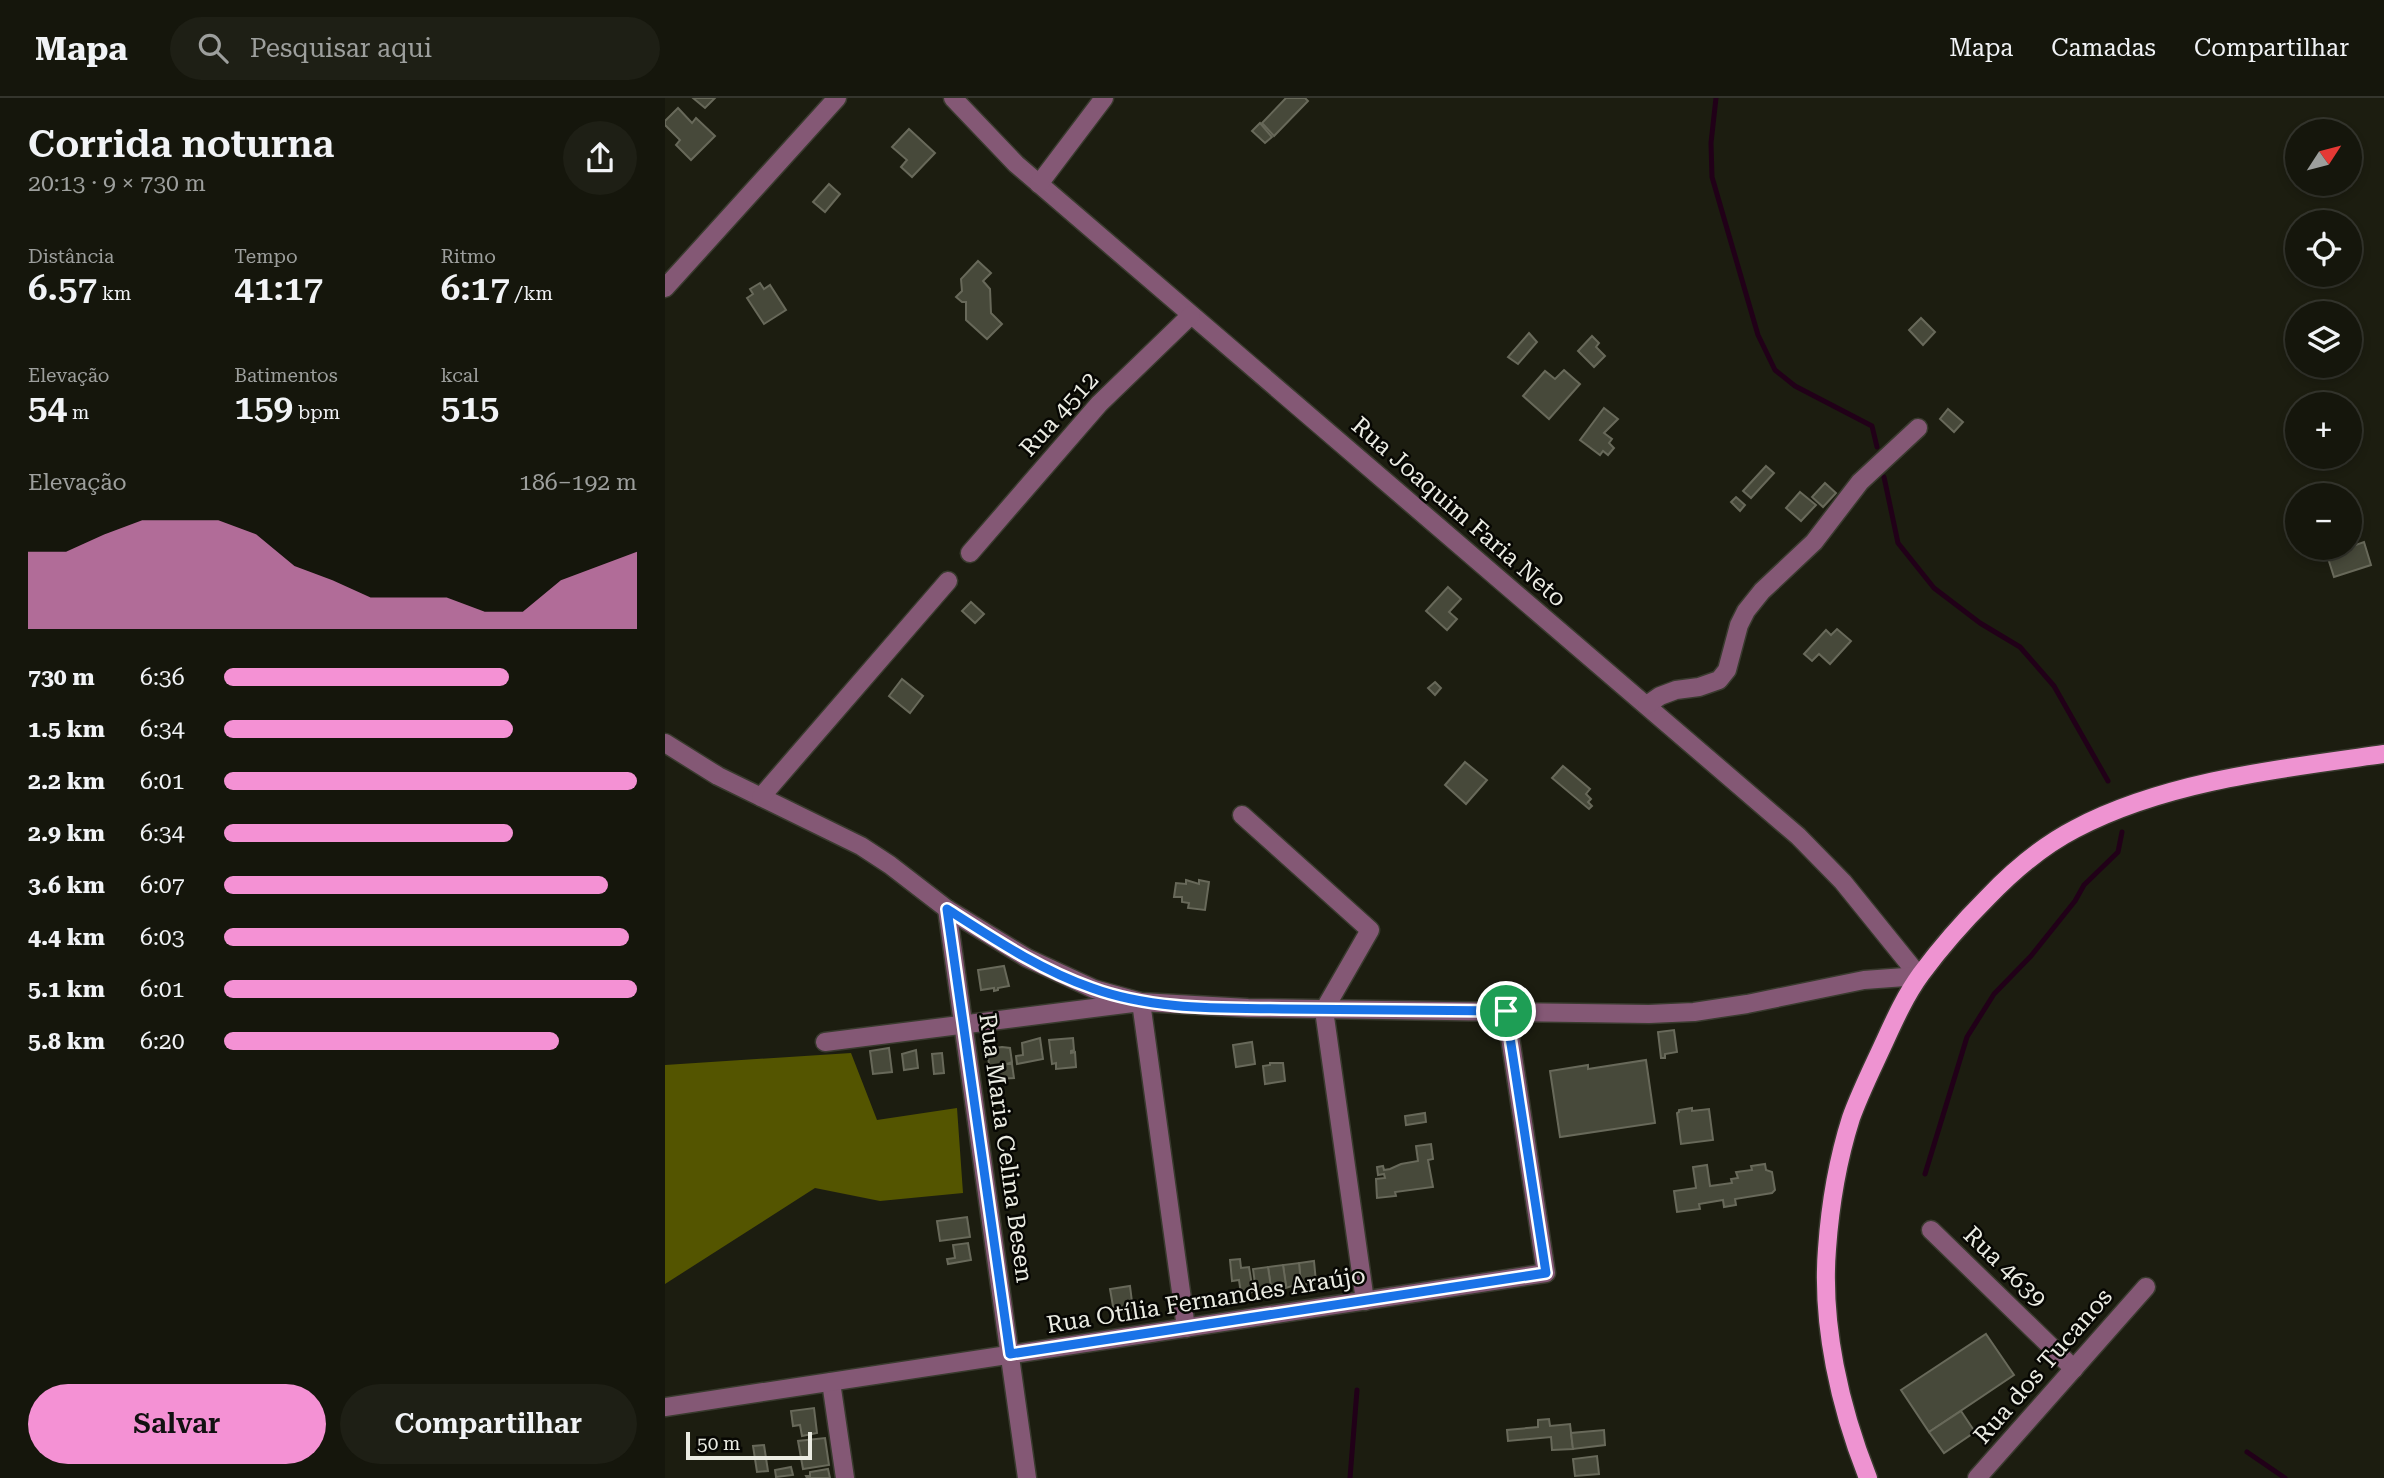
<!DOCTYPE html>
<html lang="pt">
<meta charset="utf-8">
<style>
body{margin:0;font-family:"Roboto Serif",serif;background:#1e1f15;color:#f1f3f6;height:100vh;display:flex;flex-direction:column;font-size:26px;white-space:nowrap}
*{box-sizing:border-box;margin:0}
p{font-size:23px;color:#9d9f9d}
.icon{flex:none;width:38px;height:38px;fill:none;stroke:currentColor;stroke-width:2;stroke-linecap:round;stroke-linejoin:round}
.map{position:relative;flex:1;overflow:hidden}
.side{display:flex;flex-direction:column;background:#15160c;width:665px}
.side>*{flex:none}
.needle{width:46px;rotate:54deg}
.buttons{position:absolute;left:1620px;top:21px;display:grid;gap:14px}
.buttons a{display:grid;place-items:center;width:77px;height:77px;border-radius:50%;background:#15160c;box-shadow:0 4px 10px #0003,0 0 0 2px #34352d;font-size:35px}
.scale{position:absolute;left:21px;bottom:18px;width:126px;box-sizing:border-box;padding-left:7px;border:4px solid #ebece3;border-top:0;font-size:19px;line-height:24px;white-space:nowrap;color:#ebece3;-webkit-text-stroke:5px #070703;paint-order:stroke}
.pin{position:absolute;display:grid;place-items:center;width:60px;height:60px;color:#fff;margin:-30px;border:4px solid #fff;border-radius:50%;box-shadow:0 2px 7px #0007}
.round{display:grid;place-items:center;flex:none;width:74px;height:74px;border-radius:37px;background:#1e1f15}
.summary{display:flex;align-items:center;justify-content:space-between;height:119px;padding:0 28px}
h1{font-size:38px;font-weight:600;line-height:52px}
.figures{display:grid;grid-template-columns:repeat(3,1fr);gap:10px;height:119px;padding:7px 28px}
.figures div{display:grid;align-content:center}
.figures b{font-size:35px;font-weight:600}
.figures small{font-size:19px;font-weight:400}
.figures p{font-size:19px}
.chart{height:196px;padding:14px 28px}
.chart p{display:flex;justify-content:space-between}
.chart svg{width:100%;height:126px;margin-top:7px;fill:#f491d4;opacity:.7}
.action{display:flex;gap:14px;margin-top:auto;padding:14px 28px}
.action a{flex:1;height:80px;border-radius:42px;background:#f491d4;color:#111;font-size:28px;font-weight:600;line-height:80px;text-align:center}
.action a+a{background:#1e1f15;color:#f1f3f6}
ul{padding:0 28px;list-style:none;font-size:23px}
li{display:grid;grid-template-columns:112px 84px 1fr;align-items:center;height:52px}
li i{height:18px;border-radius:9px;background:#f491d4}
header{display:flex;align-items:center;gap:42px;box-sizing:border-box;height:98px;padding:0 35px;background:#15160c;border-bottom:2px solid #34352d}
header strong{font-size:33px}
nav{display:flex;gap:38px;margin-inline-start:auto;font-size:24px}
.search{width:490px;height:63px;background:#1e1f15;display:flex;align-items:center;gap:18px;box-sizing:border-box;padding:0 24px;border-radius:38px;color:#9d9f9d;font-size:26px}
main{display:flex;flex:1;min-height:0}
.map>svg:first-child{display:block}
.forest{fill:#545500}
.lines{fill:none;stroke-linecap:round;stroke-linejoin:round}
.stream{stroke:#210018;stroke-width:5}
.building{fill:#47493a;stroke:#68695a;stroke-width:2}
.minor-casing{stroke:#393a2e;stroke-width:21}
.primary-casing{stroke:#393a2e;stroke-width:21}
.minor{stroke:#845875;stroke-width:18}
.primary{stroke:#ee93d1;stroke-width:18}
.route-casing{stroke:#fff;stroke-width:14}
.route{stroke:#1a73e8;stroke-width:9}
.labels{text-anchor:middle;stroke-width:5;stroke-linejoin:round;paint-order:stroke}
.street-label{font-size:24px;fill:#ebece3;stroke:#070703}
</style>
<header>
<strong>Mapa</strong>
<div class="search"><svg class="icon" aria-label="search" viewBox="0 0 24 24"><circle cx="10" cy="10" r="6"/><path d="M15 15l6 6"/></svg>Pesquisar aqui</div>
<nav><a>Mapa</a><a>Camadas</a><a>Compartilhar</a></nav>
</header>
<main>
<section class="side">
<div class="summary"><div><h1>Corrida noturna</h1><p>20:13 · 9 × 730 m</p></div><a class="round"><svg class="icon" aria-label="share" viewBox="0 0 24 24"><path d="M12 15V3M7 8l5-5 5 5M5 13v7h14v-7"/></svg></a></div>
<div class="figures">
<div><p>Distância</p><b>6.57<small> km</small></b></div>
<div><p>Tempo</p><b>41:17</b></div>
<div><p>Ritmo</p><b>6:17<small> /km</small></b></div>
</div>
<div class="figures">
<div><p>Elevação</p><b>54<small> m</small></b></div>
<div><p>Batimentos</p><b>159<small> bpm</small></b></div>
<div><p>kcal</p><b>515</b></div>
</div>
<div class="chart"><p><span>Elevação</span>186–192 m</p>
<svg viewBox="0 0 160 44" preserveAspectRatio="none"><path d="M0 44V17L10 17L20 11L30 6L40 6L50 6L60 11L70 22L80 27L90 33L100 33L110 33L120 38L130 38L140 27L150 22L160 17V44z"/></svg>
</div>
<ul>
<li><b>730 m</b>6:36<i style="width:69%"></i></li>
<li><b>1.5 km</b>6:34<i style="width:70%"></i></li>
<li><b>2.2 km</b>6:01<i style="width:100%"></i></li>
<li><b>2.9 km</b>6:34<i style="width:70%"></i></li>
<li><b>3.6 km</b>6:07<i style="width:93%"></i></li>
<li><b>4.4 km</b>6:03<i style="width:98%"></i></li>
<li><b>5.1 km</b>6:01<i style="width:100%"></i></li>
<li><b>5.8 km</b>6:20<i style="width:81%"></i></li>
</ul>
<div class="action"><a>Salvar</a><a>Compartilhar</a></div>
</section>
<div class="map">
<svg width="1719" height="1380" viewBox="0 0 1719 1380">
<rect width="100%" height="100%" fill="#1c1d10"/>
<path class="forest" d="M186,955L212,1022L292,1010L298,1095L215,1103L150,1090L0,1186V967Z"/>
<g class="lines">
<g class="stream">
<path d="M1051,0L1046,45L1047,79L1093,237L1110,272L1130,288L1207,328L1212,349"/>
<path d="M1219,379L1233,445L1269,490L1315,525L1355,549L1389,588L1443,683"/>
<path d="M1260,1076L1302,939L1329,896L1366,858L1410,803L1419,787L1453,754L1457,734"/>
<path d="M1582,1354L1620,1380"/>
<path d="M685,1380L692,1292"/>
</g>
</g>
<g class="building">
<path d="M28,0H50L40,10Z"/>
<path d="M621,0H640L643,3L609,38L597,25Z"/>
<path d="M13,10L27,25L31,20L50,38L26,62L11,47L15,42L0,27V23Z"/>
<path d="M595,25L607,39L600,45L587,33Z"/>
<path d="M244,31L270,55L247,79L236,69L242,62L227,49Z"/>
<path d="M164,86L175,96L160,114L148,104Z"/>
<path d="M313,163L326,175L318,183L325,191L326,215L337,226L322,241L301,222V204H297L291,199L297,193L296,181Z"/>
<path d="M95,185L99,191L105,187L121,212L99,226L82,200L88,196L85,191Z"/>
<path d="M1256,220L1270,234L1258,247L1244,232Z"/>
<path d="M864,235L872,244L853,266L843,259Z"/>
<path d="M927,238L934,245L931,249L940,258L929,269L913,253Z"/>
<path d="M899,272L915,286L884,321L858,298L880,273L890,281Z"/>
<path d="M939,310L953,321L939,335L947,341L944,345L949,350L943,357L938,353L935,357L915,342Z"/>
<path d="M1283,311L1298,324L1289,334L1275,321Z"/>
<path d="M1101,368L1109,375L1086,400L1078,393Z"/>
<path d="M1160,385L1171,395L1158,409L1147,399Z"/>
<path d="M1135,394L1151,407L1136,423L1121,410Z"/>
<path d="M1071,399L1080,407L1075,413L1066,404Z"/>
<path d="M1699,444L1706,467L1669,479L1662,457Z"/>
<path d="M783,489L796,501L784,514L792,521L782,532L761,513Z"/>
<path d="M306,504L319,516L310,525L297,513Z"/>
<path d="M1172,531L1186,543L1165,566L1154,556L1147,563L1139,556L1161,532L1166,537Z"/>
<path d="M237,581L258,598L245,615L224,598Z"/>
<path d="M770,584L776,590L770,597L763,590Z"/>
<path d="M800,664L822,682L801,706L780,687Z"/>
<path d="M898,668L925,691L921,696L926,701L923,704L927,708L924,711L887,680Z"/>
<path d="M521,782L534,786V782L544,784L540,812L523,810L524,805L517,804V799H509L511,785L521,786Z"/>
<path d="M339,868L344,888L333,890V892L329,893V890L316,892L313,872Z"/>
<path d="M1009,932L1012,954L1000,956V960H996L993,934Z"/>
<path d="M375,940L378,961L352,966L351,958L358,957L357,945Z"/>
<path d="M408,940L409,952L406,953V955L410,954L411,969L391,971V965L387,966L384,942Z"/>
<path d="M587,944L590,966L571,969L568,947Z"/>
<path d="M337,949L345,950L347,964L342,966H347L349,980L334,981L333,979L329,980L328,973L325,974L322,951Z"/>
<path d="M224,950L227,974L208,976L205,953Z"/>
<path d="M251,952L253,970L239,972L237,956Z"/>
<path d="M277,955L279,975L269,976L267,956Z"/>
<path d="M981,962L990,1025L895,1039L885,973L923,967V971Z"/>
<path d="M605,965H618L620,983L600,986L598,968L605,967Z"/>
<path d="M1027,1010V1013L1044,1011L1048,1042L1016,1046L1012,1015L1014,1014V1012Z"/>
<path d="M760,1015L761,1024L741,1027L740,1018Z"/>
<path d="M766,1046L768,1061L763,1062L768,1089L730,1094L731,1098L712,1100L711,1081L720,1080L719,1076L713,1077L712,1069L718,1068L719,1072L725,1071L736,1066L753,1063L751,1048Z"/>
<path d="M1100,1066L1101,1072L1107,1074L1110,1092L1107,1095L1070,1101L1071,1107L1059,1109L1058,1102L1034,1106L1035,1111L1012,1114L1009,1093L1031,1090L1028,1069L1042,1067L1045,1088L1067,1085L1066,1081L1073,1080L1071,1074L1087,1072L1086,1068Z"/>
<path d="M302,1119L305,1139L275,1143L272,1123Z"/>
<path d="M303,1145L306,1162L283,1166L282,1161L290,1160L288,1147Z"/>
<path d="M575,1161L576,1170L584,1169L588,1194L576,1196L574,1182L567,1183L565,1162Z"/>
<path d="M649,1163L651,1184L636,1188L634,1165Z"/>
<path d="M634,1165L636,1185L621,1190L618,1167Z"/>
<path d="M618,1167L621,1187L606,1191L603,1169Z"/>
<path d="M603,1169L606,1189L591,1193L588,1171Z"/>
<path d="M465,1188L468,1212L449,1214L445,1191Z"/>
<path d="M1321,1236L1349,1277L1264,1334L1236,1292Z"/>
<path d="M149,1310L152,1335L137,1338L135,1327L128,1328L126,1313Z"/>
<path d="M1296,1313L1310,1334L1279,1355L1264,1334Z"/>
<path d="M884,1321L885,1328L905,1326L908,1351L887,1352L886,1339L843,1343L842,1332L873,1329V1322Z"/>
<path d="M939,1332L940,1347L908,1351L906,1335Z"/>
<path d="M160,1340L164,1367L138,1371L133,1343Z"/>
<path d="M99,1347L103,1373L92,1374L88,1348Z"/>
<path d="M932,1358L934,1376L910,1378L908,1361Z"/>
<path d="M126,1369L128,1377L111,1379L110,1372Z"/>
<path d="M163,1371L165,1380H142L141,1378H145V1374Z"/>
</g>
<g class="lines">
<g class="minor-casing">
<g id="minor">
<path d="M288,0L351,66L1133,738L1178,784L1254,878"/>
<path d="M374,86L439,0"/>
<path d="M0,190L172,0"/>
<path d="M305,455L434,306L526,217"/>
<path d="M982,607L995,598L1011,592L1034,589L1054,582L1062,572L1074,527L1081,513L1097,493L1149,444L1195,384L1253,330"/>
<path d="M0,645L53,678L196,748L225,767L282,811L362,860L429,891L476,904L583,910L984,916L1029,914L1082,906L1199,882L1254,878"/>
<path d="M96,699L283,483"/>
<path d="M577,717L705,832L659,912L700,1203"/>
<path d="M282,811L362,1380"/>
<path d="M160,944L476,904L521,1230"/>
<path d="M1266,1132L1409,1271"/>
<path d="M166,1284L180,1380"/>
<path d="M0,1309L881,1175L841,913"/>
<path d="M1312,1380L1481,1189"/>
</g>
</g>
<g class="primary-casing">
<path id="primary" d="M1203,1380C1175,1310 1156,1227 1162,1151C1165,1108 1173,1061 1186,1020C1195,995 1207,971 1218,947C1229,923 1240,898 1256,876C1276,849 1298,824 1322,800C1347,774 1377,748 1410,731C1500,683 1619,670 1719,656"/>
</g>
<use href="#minor" class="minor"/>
<use href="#primary" class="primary"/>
</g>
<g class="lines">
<g class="route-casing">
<path id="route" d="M282,811C329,841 375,872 427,890C487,912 554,910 617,911C692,912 766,912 841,913L881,1175L345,1256Z"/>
</g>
<use href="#route" class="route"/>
</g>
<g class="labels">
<g class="street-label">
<text transform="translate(394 316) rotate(-48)" y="8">Rua 4512</text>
<text transform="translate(794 414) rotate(41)" y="8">Rua Joaquim Faria Neto</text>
<text transform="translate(341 1050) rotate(82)" y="8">Rua Maria Celina Besen</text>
<text transform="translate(1340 1169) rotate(44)" y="8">Rua 4639</text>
<text transform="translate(541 1202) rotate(-9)" y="8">Rua Otília Fernandes Araújo</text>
<text transform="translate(1378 1268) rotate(-49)" y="8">Rua dos Tucanos</text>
</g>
</g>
</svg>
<div class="buttons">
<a><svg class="needle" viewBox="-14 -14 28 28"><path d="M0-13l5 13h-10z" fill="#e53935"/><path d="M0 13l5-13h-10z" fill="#9d9f9d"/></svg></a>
<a><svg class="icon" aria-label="locate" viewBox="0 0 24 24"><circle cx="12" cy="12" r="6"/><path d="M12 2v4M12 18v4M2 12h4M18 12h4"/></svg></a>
<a><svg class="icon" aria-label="layers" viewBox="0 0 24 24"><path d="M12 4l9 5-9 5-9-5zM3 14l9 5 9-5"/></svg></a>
<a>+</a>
<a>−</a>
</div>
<div class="scale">50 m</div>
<div class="pin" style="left:841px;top:913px;background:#1e9e55"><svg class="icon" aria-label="arrive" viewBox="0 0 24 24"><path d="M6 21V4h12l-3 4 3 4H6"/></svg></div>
</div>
</main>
